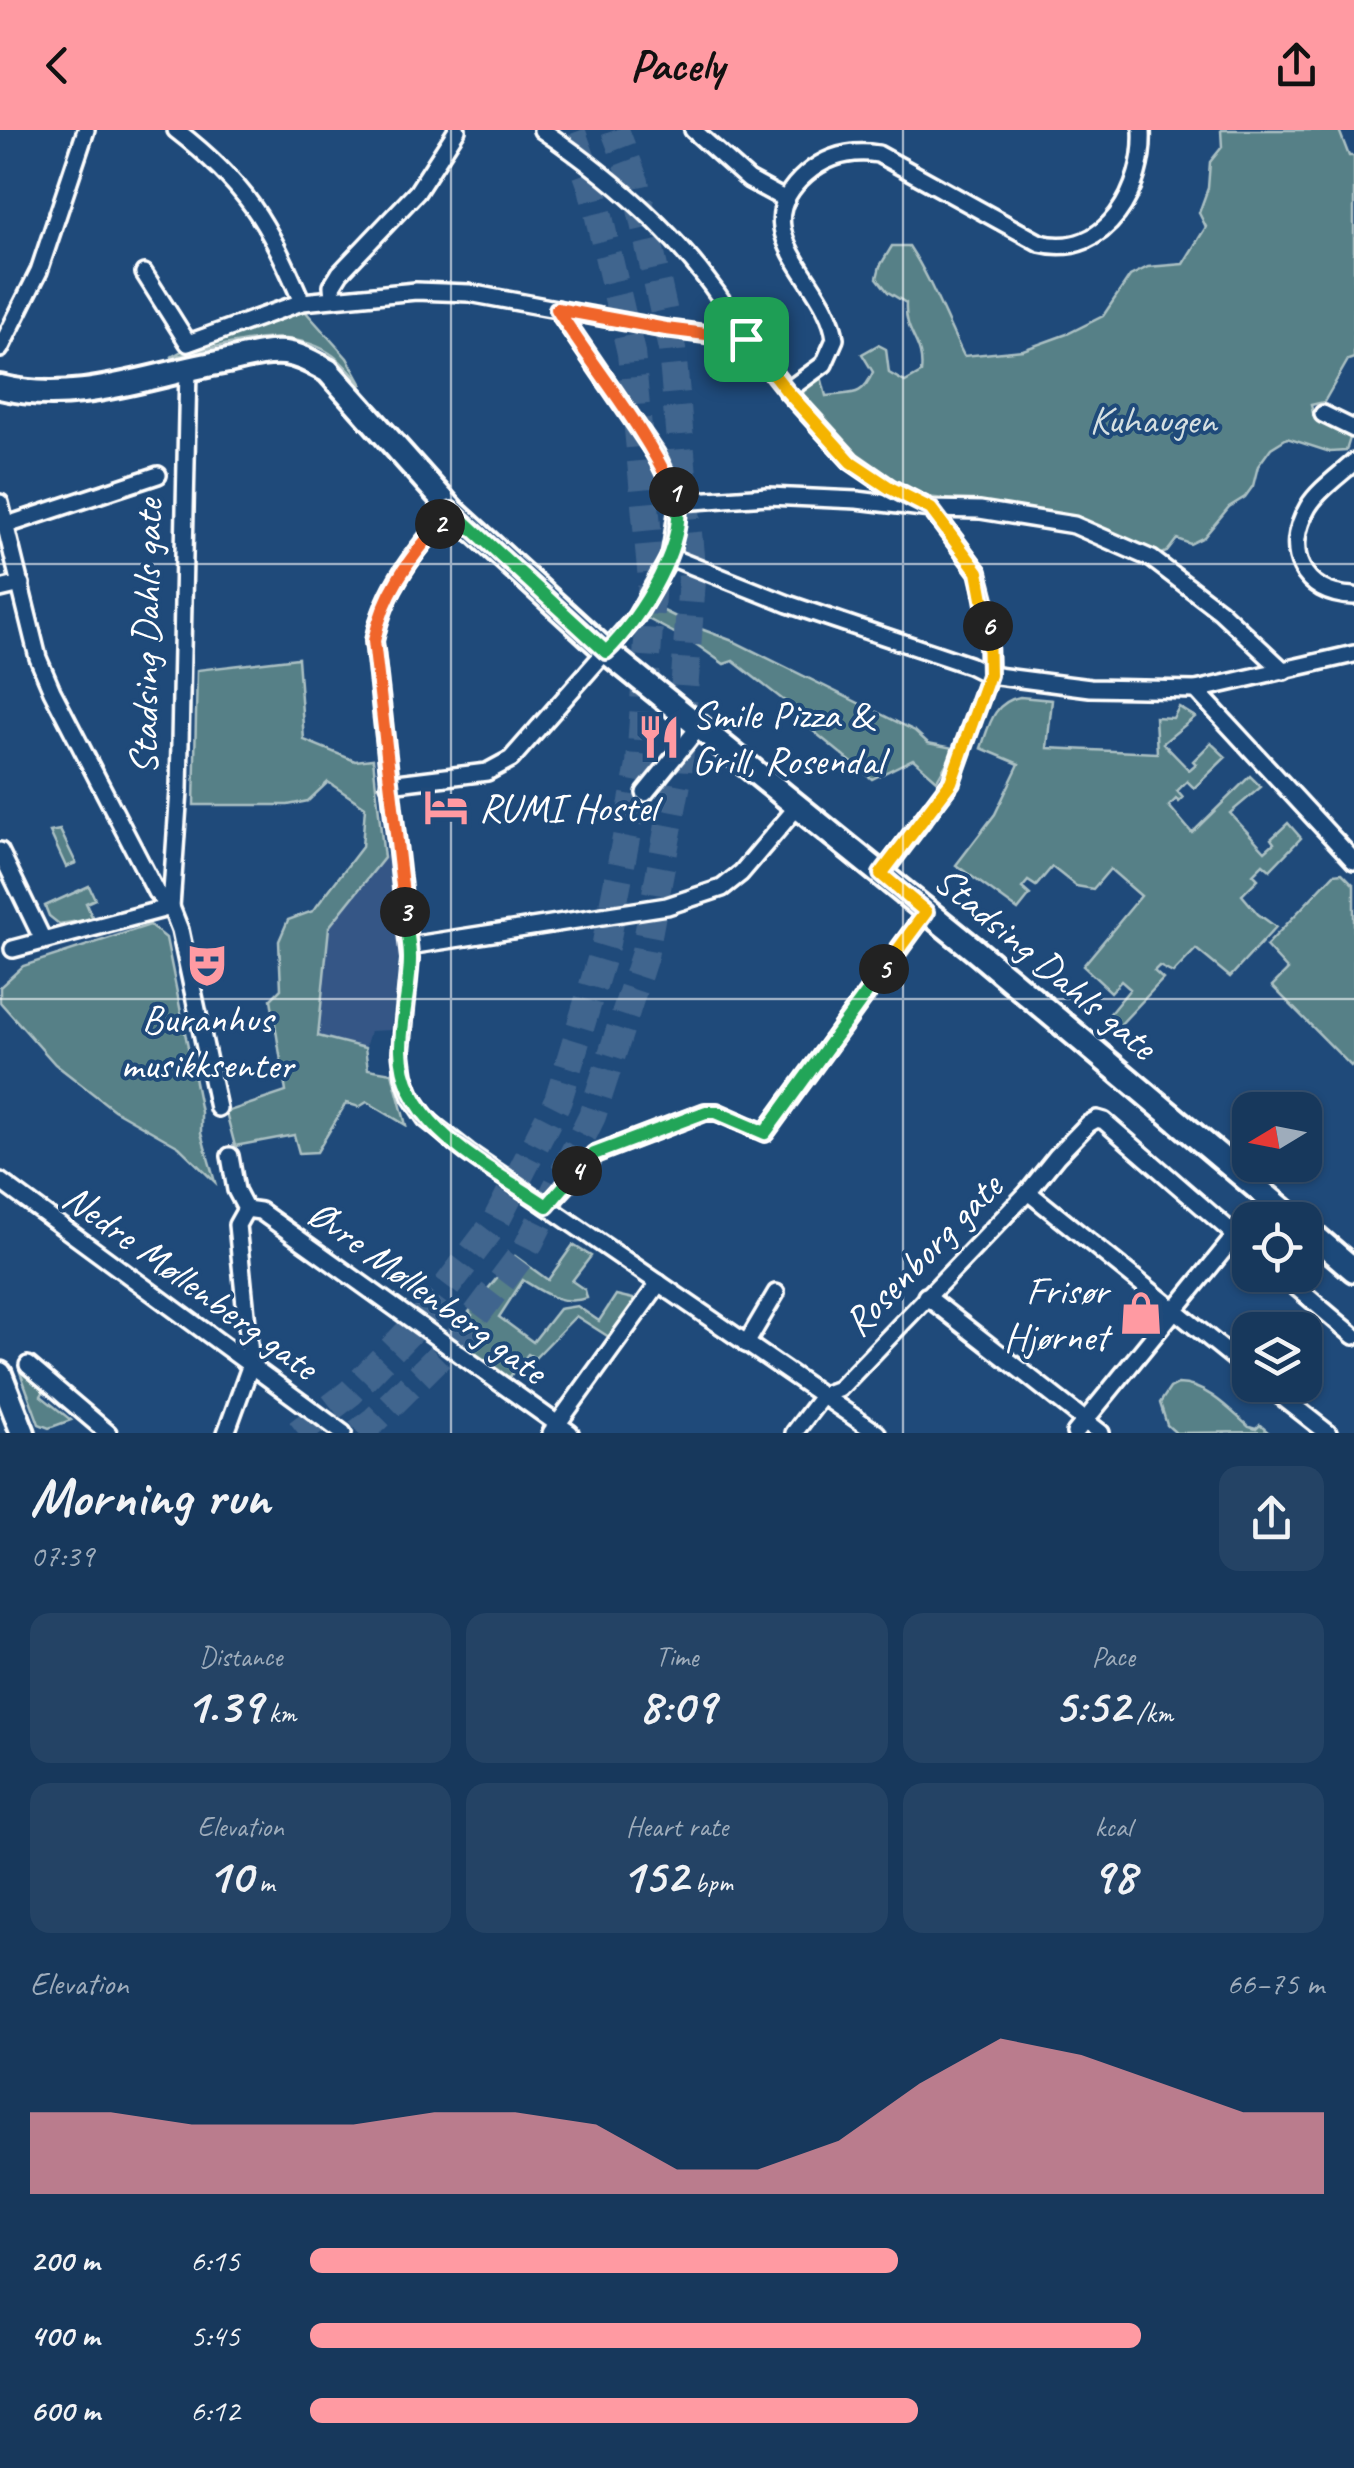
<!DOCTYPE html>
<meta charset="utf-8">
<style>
body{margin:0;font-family:Caveat,sans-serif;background:#244365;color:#f1f3f6;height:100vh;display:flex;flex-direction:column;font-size:38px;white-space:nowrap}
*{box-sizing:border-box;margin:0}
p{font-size:32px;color:#9eacbb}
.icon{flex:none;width:55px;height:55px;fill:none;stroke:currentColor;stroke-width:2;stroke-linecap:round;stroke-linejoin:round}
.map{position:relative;height:1303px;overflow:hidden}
.details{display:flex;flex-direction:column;background:#17385c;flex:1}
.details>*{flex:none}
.needle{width:65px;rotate:260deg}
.tools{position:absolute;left:1232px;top:962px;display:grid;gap:20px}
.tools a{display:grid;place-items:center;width:90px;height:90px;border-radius:20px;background:#17385c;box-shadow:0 2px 8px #0004,0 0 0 2px #365272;font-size:50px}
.pin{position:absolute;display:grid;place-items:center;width:85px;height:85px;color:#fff;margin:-42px;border-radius:20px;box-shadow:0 5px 15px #0006}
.km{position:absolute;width:50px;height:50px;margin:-25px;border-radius:50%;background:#222;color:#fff;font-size:28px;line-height:50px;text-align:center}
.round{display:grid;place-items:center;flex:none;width:105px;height:105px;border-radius:20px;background:#244365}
.summary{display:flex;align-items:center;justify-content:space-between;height:170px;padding:0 30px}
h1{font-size:55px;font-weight:800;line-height:75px}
.figures{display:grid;grid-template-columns:repeat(3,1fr);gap:15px;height:170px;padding:10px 30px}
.figures div{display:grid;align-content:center;border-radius:20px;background:#244365;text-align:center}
.figures b{font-size:50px;font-weight:800}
.figures small{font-size:28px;font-weight:400}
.figures p{font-size:28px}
.chart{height:280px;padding:20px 30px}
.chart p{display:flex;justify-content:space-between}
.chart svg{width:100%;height:180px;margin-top:10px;fill:#ff9aa2;opacity:.7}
ul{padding:0 30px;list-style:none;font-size:32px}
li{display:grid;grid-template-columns:160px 120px 1fr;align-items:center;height:75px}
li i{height:25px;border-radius:12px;background:#ff9aa2}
header{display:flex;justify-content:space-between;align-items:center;height:130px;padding:0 30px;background:#ff9aa2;color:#111;font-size:45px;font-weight:800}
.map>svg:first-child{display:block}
.built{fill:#345786}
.green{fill:#578087;stroke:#abc0c3;stroke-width:2.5}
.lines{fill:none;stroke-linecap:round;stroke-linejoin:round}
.trunk-tunnel{stroke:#41658e;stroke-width:28;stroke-dasharray:28 14;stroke-linecap:butt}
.minor-casing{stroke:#fff;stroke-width:22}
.secondary-casing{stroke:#fff;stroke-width:30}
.minor{stroke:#1f4a7a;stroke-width:15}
.secondary{stroke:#1f4a7a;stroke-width:22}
.split-1-casing{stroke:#fff;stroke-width:20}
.split-2-casing{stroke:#fff;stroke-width:20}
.split-3-casing{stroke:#fff;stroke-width:20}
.split-4-casing{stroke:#fff;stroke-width:20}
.split-5-casing{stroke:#fff;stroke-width:20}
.split-6-casing{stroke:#fff;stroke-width:20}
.split-7-casing{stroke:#fff;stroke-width:20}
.split-1{stroke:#f0652b;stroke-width:12}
.split-2{stroke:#22a559;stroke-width:12}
.split-3{stroke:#f0652b;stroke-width:12}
.split-4{stroke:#22a559;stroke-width:12}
.split-5{stroke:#22a559;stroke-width:12}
.split-6{stroke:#f5b400;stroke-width:12}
.split-7{stroke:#f5b400;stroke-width:12}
.grid{fill:none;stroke:#fff;stroke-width:2.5;stroke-opacity:0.55}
.labels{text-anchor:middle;stroke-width:8;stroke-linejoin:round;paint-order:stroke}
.park-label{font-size:40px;fill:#d5dfe1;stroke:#1f4a7a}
.street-label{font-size:40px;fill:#fff;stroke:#1f4a7a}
.poi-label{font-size:40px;fill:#fff;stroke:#1f4a7a;text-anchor:start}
</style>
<header><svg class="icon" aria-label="back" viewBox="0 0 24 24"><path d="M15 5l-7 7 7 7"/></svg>Pacely<svg class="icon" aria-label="share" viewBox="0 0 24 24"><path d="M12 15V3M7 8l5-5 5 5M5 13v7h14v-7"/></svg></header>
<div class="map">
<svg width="1354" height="1303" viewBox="0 0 1354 1303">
<rect width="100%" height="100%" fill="#1f4a7a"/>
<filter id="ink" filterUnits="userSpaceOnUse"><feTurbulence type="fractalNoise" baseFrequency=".01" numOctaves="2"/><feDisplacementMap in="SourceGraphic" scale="20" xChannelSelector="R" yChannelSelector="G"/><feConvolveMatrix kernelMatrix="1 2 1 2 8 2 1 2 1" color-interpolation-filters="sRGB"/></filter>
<g filter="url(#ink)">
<path class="built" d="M388,723L399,817L392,900L370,901L365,918L318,906L329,797Z"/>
<g class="green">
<path d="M1221,0H1339L1349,26H1354V228L1348,230L1324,272L1311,275L1313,283L1333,293L1350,308L1346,321L1330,322L1287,308L1271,318L1258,336L1253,356L1245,367L1229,377L1204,407L1190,414L1177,409L1167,422L1156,426L1111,402L1079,390L1019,377L917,366L855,328L802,267L805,257L817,247L822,250L826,266C852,262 861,269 873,242L862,224L878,215L886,219L889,243L905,252L921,243C925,211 904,206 906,173L888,162L877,148L880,136L892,116H909C932,151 945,189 964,226L1023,220L1067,204L1103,186L1130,146L1148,137L1183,134L1206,97L1199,83L1208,58L1210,32L1222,17Z"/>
<path d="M305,181L347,228L362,255C352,244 342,230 328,222C281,194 220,217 171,227L189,217H201Z"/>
<path d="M651,475L701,499L733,511L915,601L928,613L953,618V622L937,650L913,629L872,649L812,600L814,590H809L733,531L724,534L697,515L646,488Z"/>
<path d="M298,528L304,610L355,631L373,629L384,728L329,797L318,906L365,918L368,939L392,943L406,995L367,972L359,977L346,973L317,1022L299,1023L294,1005L235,1016L226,982L286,962L271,869L281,859L279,811L288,790L313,781L362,717L365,677L328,652L308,671L288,675H194L197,540Z"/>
<path d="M1020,567L1052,570L1047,618L1157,623L1155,587L1173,588L1179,577L1195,587L1163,613L1189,640L1196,634L1193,631L1211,613L1226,627L1194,658L1187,651L1177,661L1183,668L1179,672L1176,669L1169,676L1192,703L1250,646L1261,657L1230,683L1265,721L1274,713L1271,709L1288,693L1301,708L1270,740L1263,734L1253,744L1258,749L1242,765L1258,784L1276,797L1230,847L1196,819L1173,843L1159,836L1154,841L1163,849L1118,897L1107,887L1130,859L1121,851L1111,862L1083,836L1141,766L1110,739L1093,759L1076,756L1052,737L1036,756L1028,751L1022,758L1030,765L1018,780L956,735L995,684L1019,634L981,618C989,596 993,572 1020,567Z"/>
<path d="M60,700L76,733L66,737L50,702Z"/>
<path d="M1342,743L1354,755V933L1351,936L1272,856L1288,840L1266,816L1334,744Z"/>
<path d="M89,756L95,769L86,773L93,789L59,794L49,786L45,776Z"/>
<path d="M150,795L166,808L201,982V1003L215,1052L179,1017L114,980L55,934L0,872V857L23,836Z"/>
<path d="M573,1115L591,1126L572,1151L585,1160L587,1168C561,1176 544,1163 523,1150L499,1187L533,1212L559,1179L577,1176L599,1191L616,1165L646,1172L617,1212L576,1186L535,1228L528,1224L503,1255L449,1216L472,1185L469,1182L515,1126L548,1150Z"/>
<path d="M23,1240L46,1257L41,1266L71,1290L49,1298L39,1294L20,1242Z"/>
<path d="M1178,1254C1206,1254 1230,1280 1249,1297L1256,1299L1260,1295L1268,1302L1176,1303L1167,1295L1160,1273L1170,1258Z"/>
</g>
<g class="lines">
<g class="trunk-tunnel">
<path d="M298,1303L350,1263L426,1184L495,1093L558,970L606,813L640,635L652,450L631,223L592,57L571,0"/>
<path d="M358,1303L375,1290L462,1204L527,1118L592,986L644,826L678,648L692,449L672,219L635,52L615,0"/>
</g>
<g class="minor-casing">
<g id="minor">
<path d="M176,0C247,55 267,91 302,172"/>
<path d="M542,0C624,56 697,121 746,209"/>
<path d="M693,0L749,50L786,70"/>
<path d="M144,143L188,213L302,172L416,161L469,163L665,199L746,209L787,261L851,331L890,358L931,379L978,442L987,477L989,545L951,652L881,745"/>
<path d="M333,167L332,156L340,143L417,62L457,0"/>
<path d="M0,219L39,141L86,0"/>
<path d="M787,261L824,234L835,209C829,151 739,102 806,44C827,26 852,20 878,24L1040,113C1107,130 1145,57 1142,0"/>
<path d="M1323,284L1354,299"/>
<path d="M1354,332C1340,345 1318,360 1308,377C1282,421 1302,465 1354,466"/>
<path d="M679,372L768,366L857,370L931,379L980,380L1074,395L1152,429L1220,481L1284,541"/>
<path d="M0,373L38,528L52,561L156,762L171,777L180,800L218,978"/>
<path d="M452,380C416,418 384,459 374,511L410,829L401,922L404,946L411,967L426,989L468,1022L877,1303"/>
<path d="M7,395L158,345"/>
<path d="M670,427L788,474L969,535L989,545L1090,558L1196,560L1354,524"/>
<path d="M0,459L21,454"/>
<path d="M1196,560L1354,731"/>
<path d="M389,654L487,642L511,629L636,487L670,427L679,372L656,324L557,179"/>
<path d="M645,663L699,597"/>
<path d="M0,721L43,810"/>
<path d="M171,777L179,660L188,238"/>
<path d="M409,816L667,776L722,758L741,743L797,677"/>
<path d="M13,819L171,777"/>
<path d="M0,1051L343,1303"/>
<path d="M1028,1062L1250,1241"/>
<path d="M547,1076L595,1024L705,982H717L765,1003L927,781"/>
<path d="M246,1079L260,1081L570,1303"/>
<path d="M1282,1145L1354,1206"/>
<path d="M926,1166L1101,1303"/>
<path d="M746,1214L776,1163"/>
<path d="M28,1235L108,1303"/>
<path d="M1267,1255L1328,1303"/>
<path d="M226,1303L251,1234L237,1095L246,1079L236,1060L230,1026"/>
<path d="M551,1303L659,1153"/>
<path d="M794,1303L823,1265L839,1259L1028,1062L1057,1026L1088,994L1097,989L1104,991L1250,1118"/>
<path d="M1075,1303L1235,1106"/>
</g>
</g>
<g class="secondary-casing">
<g id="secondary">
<path d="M0,257C77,276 148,245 223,232C243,228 265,221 285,223C301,225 315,234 328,241L452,380L607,522L976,821L1295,1090"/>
<path d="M1305,1098L1354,1140"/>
<path d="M0,1244L23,1303"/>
</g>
</g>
<use href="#minor" class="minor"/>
<use href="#secondary" class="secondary"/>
</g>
</g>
<g class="lines" filter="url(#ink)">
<g class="split-1-casing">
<path id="split-1" d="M674,362C643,295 596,241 557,179L666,199L746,209"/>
</g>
<g class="split-2-casing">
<path id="split-2" d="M440,394L452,380L606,522C638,492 694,406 674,362"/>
</g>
<g class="split-3-casing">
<path id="split-3" d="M405,782L374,511C383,464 409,429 440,394"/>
</g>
<g class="split-4-casing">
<path id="split-4" d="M405,782C406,797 410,813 410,828C410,859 401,889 401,920C402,998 491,1038 547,1076L577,1041"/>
</g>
<g class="split-5-casing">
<path id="split-5" d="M577,1041L594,1024L706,982H716L765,1003L884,839"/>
</g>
<g class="split-6-casing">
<path id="split-6" d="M884,839L926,782L881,744L951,652L989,545L988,496"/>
</g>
<g class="split-7-casing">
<path id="split-7" d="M746,209L786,260L851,332L890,358L931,379L978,442L988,496"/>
</g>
<use href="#split-1" class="split-1"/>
<use href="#split-2" class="split-2"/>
<use href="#split-3" class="split-3"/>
<use href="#split-4" class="split-4"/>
<use href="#split-5" class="split-5"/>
<use href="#split-6" class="split-6"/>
<use href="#split-7" class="split-7"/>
</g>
<path class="grid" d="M451,0V1303M903,0V1303M0,434H1354M0,869H1354"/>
<defs>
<g id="restaurant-bare" transform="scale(3.45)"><path d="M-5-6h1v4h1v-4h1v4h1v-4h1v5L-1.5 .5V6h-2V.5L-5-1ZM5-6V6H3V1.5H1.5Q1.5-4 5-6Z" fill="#ff9aa2" stroke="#1f4a7a" stroke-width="2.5" paint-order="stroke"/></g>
<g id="hotel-bare" transform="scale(3.45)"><path d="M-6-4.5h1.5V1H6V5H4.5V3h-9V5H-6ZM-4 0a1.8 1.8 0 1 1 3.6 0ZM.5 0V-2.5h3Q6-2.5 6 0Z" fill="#ff9aa2" stroke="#1f4a7a" stroke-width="2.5" paint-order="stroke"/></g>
<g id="theatre-bare" transform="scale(3.45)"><path d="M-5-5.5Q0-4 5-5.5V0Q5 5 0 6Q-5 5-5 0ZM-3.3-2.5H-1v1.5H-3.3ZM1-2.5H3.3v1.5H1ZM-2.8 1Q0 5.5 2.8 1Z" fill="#ff9aa2" stroke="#1f4a7a" stroke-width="2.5" paint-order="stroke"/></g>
<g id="shop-bare" transform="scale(3.45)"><path d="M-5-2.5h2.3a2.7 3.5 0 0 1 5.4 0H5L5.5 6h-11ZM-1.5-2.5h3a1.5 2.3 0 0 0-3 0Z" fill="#ff9aa2" stroke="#1f4a7a" stroke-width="2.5" paint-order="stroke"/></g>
</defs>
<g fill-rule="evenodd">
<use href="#restaurant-bare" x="659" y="607"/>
<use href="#hotel-bare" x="446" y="677"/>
<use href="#theatre-bare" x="207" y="835"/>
<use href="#shop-bare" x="1141" y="1183"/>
</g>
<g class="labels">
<g class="park-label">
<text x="1153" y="303">Kuhaugen</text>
</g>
<g class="street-label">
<text transform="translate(145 507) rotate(-89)" y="14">Stadsing Dahls gate</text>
<text transform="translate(1046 832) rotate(40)" y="14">Stadsing Dahls gate</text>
<text transform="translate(922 1124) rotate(-46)" y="14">Rosenborg gate</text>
<text transform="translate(191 1151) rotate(36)" y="14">Nedre Møllenberg gate</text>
<text transform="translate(428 1161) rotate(36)" y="14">Øvre Møllenberg gate</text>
</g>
<g class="poi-label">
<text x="692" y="598">Smile Pizza &amp;<tspan x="692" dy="46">Grill, Rosendal</tspan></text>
<text x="479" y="691">RUMI Hostel</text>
<text x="207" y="902" text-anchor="middle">Buranhus<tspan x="207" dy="46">musikksenter</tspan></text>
<text x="1108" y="1174" text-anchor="end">Frisør<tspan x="1108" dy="46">Hjørnet</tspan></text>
</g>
</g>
</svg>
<div class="tools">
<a><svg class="needle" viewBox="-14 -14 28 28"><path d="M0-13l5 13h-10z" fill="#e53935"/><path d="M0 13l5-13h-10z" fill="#9eacbb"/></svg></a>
<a><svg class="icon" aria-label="locate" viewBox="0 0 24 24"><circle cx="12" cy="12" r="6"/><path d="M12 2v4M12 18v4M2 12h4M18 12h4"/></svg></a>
<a><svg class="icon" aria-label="layers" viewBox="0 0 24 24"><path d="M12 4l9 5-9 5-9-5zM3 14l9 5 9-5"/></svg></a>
</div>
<div class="pin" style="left:746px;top:209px;background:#1e9e55"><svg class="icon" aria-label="arrive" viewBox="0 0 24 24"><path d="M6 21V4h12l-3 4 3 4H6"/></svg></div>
<b class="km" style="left:674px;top:362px">1</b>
<b class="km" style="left:440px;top:394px">2</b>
<b class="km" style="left:405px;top:782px">3</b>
<b class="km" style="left:577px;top:1041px">4</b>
<b class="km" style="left:884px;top:839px">5</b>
<b class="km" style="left:988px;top:496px">6</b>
</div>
<section class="details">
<div class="summary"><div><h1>Morning run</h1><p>07:39</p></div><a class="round"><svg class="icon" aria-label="share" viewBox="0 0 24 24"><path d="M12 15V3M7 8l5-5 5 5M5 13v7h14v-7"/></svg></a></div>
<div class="figures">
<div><p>Distance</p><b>1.39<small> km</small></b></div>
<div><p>Time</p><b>8:09</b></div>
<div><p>Pace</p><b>5:52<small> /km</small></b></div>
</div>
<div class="figures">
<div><p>Elevation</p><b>10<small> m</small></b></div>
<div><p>Heart rate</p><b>152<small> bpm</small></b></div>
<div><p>kcal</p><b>98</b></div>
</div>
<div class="chart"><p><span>Elevation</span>66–75 m</p>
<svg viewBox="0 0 160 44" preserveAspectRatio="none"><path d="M0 44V24L10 24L20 27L30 27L40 27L50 24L60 24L70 27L80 38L90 38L100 31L110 17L120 6L130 10L140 17L150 24L160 24V44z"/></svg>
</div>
<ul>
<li><b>200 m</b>6:15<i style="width:58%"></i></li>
<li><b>400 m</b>5:45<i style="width:82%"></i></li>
<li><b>600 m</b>6:12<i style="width:60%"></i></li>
</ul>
</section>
